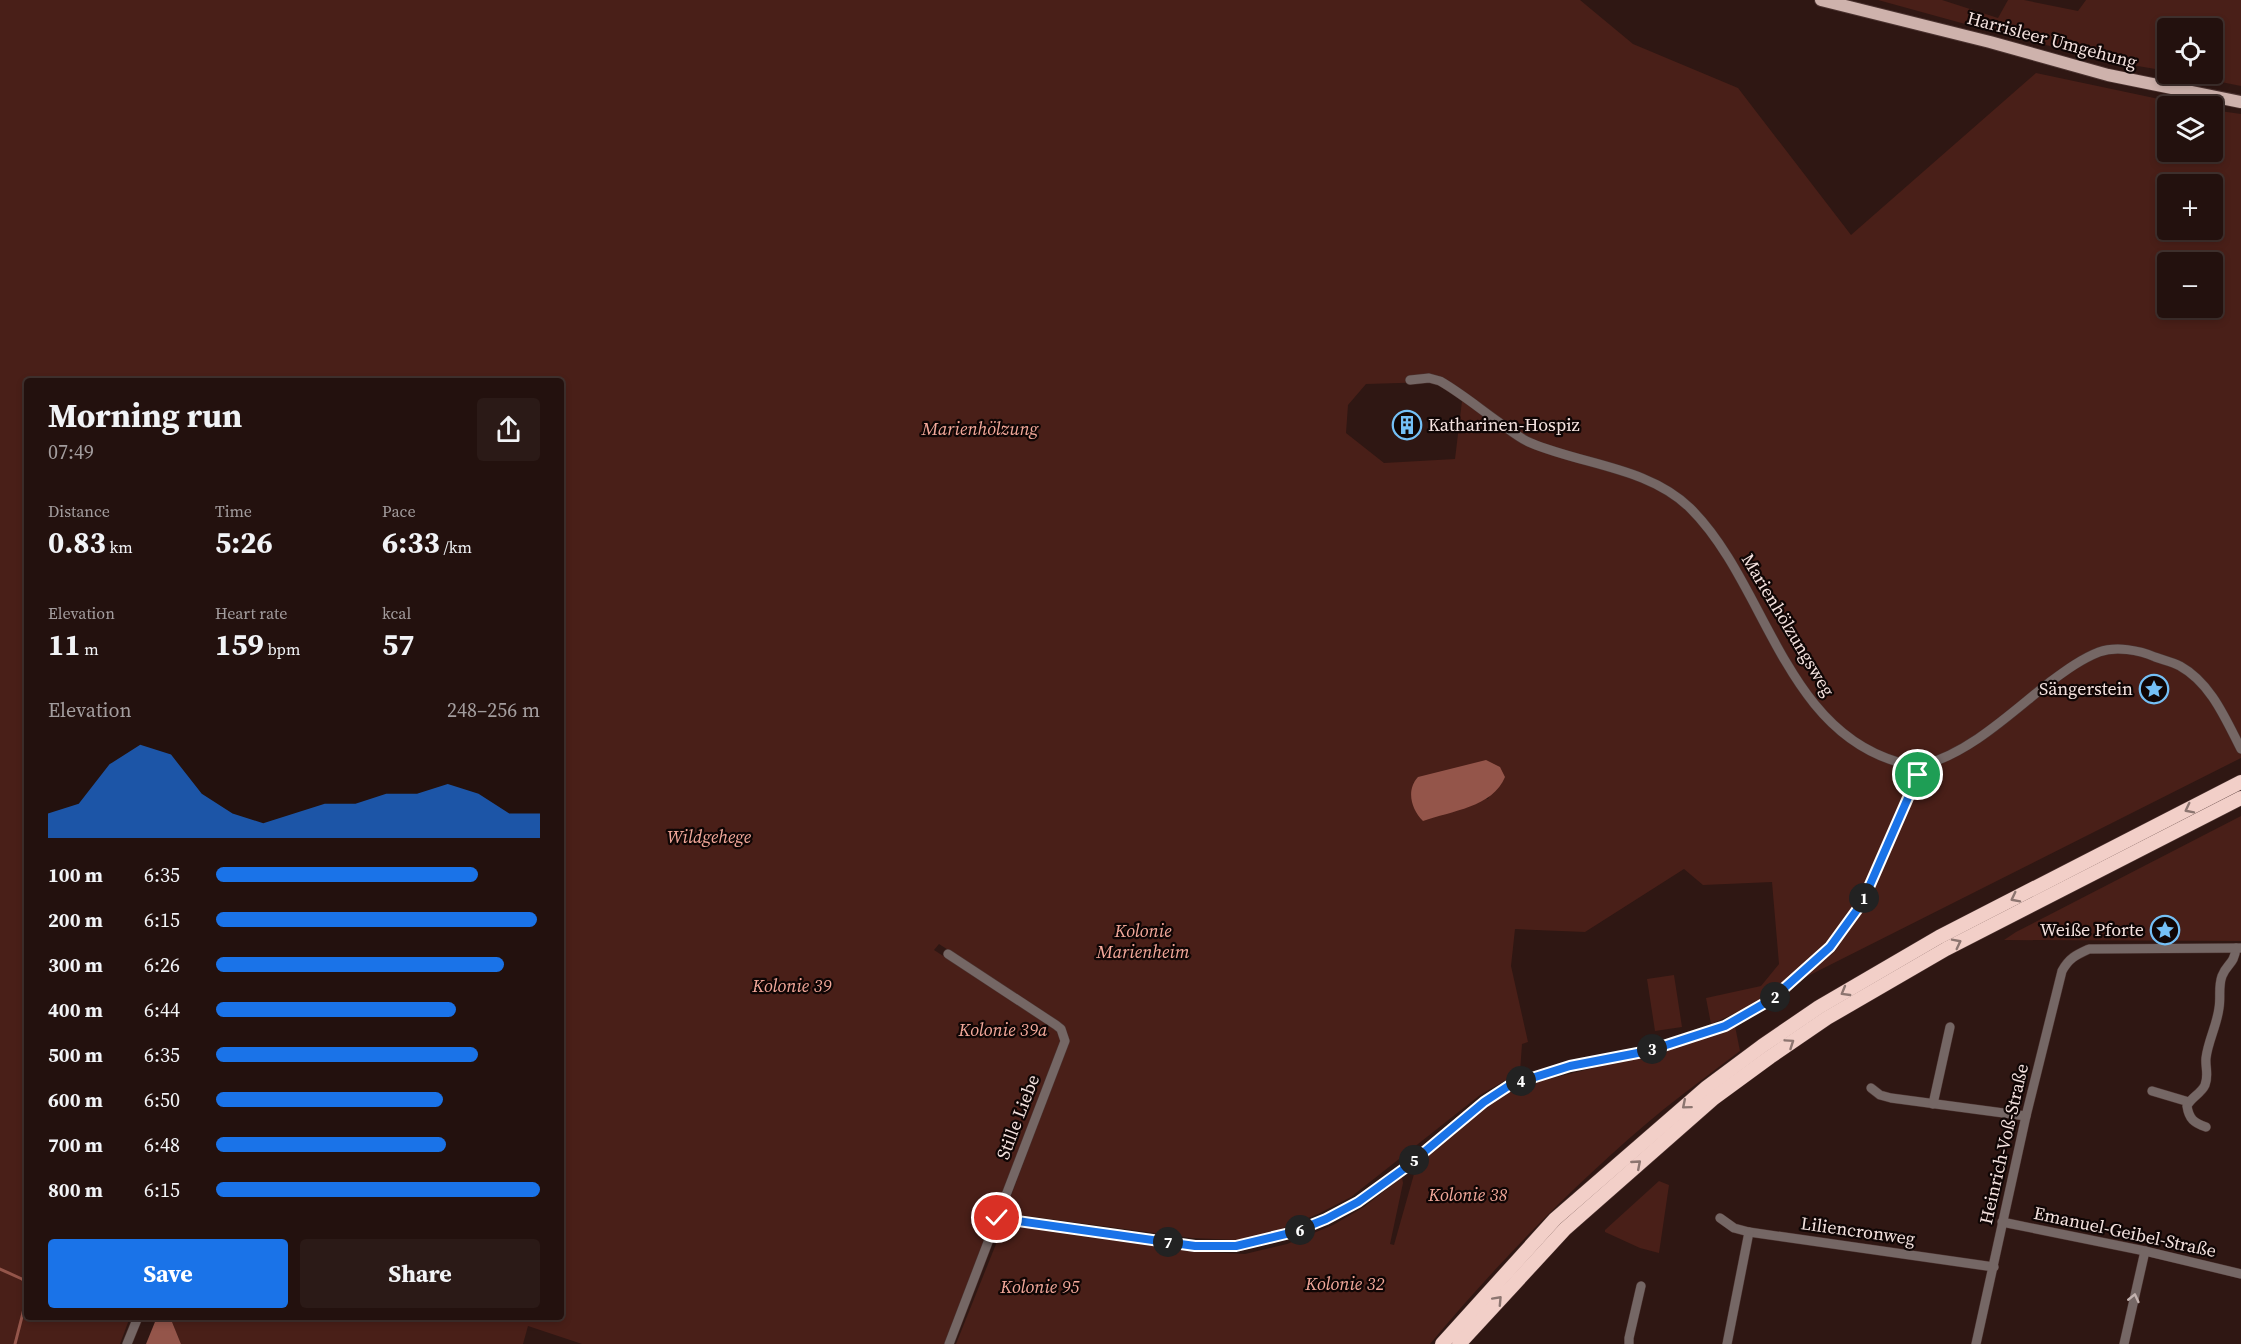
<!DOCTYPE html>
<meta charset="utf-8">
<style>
body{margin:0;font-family:"Source Serif 4",serif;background:#2b1a17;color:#f1f3f6;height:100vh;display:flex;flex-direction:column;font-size:22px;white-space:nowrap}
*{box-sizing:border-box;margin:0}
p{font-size:20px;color:#a39d9e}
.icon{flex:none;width:33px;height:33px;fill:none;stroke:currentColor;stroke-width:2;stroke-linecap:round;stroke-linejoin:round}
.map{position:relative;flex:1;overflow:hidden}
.panel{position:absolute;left:24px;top:378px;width:540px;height:942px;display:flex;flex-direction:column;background:#23110e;border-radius:6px;box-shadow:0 3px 9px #0003,0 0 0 2px #40312e}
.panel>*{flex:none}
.fabs{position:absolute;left:2157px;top:18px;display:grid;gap:12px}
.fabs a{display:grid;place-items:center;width:66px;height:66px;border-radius:6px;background:#23110e;box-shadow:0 3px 9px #0003,0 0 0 2px #40312e;font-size:30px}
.pin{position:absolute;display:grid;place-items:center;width:51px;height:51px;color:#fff;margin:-26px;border:3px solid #fff;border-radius:50%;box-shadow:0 2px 6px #0007}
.km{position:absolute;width:30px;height:30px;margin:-15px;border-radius:50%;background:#222;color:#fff;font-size:16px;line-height:30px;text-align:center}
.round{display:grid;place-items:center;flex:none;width:63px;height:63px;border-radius:6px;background:#2b1a17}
.summary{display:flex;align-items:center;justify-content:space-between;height:102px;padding:0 24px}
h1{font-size:33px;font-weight:700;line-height:45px}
.stats{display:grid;grid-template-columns:repeat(3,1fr);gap:9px;height:102px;padding:6px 24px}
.stats div{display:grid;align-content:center}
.stats b{font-size:30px;font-weight:700}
.stats small{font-size:16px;font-weight:400}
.stats p{font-size:16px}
.chart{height:168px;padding:12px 24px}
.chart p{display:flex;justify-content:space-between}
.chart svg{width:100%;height:108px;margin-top:6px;fill:#1a73e8;opacity:.7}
.cta{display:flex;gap:12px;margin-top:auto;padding:12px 24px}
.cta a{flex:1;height:69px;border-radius:6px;background:#1a73e8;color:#fff;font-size:24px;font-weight:700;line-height:69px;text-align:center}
.cta a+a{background:#2b1a17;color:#f1f3f6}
ul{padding:0 24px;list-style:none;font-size:20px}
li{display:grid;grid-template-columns:96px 72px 1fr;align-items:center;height:45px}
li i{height:15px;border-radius:8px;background:#1a73e8}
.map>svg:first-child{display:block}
.green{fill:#491f18;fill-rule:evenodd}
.water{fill:#94554a}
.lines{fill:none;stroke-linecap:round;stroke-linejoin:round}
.stream{stroke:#94554a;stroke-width:3}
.minor-casing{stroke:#4b3330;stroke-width:10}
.major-casing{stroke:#4b3330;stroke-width:14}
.highway-casing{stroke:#4b3330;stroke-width:15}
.minor{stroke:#756765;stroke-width:9}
.major{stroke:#ceb2ac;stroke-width:12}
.highway{stroke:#f2cfc8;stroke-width:14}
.oneway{stroke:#8c7570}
.oneway2{stroke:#c1b1ae}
.route-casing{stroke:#fff;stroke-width:12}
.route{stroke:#1a73e8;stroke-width:8}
.labels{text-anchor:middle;stroke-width:4.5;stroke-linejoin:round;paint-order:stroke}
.street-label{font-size:18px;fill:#f4e2df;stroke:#100605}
.poi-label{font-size:18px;fill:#f4e2df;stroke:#100605;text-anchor:end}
.park-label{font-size:18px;font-style:italic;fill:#f4a99b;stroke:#100605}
</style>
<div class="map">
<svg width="2241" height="1344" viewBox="0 0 2241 1344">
<rect width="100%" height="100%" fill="#2f1713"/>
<g class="green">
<path d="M0,0H1580L1633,44L1738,88L1851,235L2036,73L2192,106H2168V152H2212L2213,110L2241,114V758L1802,979L1766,1000L1711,1024L1706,998L1761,986L1779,964L1772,882L1703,885L1684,869L1585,932L1515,929L1511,966L1528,1042L1522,1044L1520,1072L1480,1095L1351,1197L1318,1214L1276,1231L1238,1240L1192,1238L1012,1214L1007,1207L1068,1043V1034L1062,1024L939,944L934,950L1055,1028L1061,1041L945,1344H582L528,1326L523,1344H181L170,1317H561V381H27V1317H130L120,1344H0ZM2168,184H2212V230H2168ZM2168,262H2212V308H2168ZM1434,382L1462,401L1455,459L1384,463L1346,433L1348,405L1366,384ZM1500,767L1488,799L1413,783Z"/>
<path d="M1878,0H1942L1998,18L2008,0H2024L2078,11L2086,0H2241V86L2181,74H2212V28H2168L2167,71L2126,64L2016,38Z"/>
<path d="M2241,816V941L2004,940L2016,932Z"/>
<path d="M1674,975L1682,1027L1655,1031L1647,979Z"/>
<path d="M1735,1026L1740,1051C1715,1070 1689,1089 1664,1109C1579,1179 1501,1259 1430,1344H956L1000,1234L1010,1225L1187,1251L1245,1254L1287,1244L1333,1225L1364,1207L1402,1177L1403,1183L1390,1244L1394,1245L1416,1167L1422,1158L1498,1097L1528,1084L1651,1054L1717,1034Z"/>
<path d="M1659,1181L1669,1185L1659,1253L1640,1248L1605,1232V1230Z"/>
</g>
<g class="water">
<path d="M1486,760L1500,767L1505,777C1493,807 1451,811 1423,821C1411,809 1406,790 1418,777Z"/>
<path d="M157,1317H170L181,1344H146Z"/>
</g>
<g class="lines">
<g class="stream">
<path d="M0,1269L22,1279L27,1284"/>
<path d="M15,1344L27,1297"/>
</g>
<g class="minor-casing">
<g id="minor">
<path d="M1410,380L1429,378L1440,381C1461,393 1480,409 1500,423C1510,430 1520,439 1531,443C1583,465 1648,467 1690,508C1766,583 1783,729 1898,762C1905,764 1916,767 1923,765C1970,753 2013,711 2050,682C2065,671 2081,659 2099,652C2116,646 2139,650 2155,657C2163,660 2172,662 2180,666C2211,683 2226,720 2241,749"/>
<path d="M948,954L1056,1025L1061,1029L1065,1041L949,1344"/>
<path d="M1871,1088L1880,1095L1891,1098L2026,1116"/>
<path d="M2152,1091L2189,1102"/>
<path d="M1933,1104L1950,1027"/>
<path d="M2206,1127C2194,1123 2189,1119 2187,1106C2191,1097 2201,1094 2205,1085C2209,1075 2205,1067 2206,1058C2208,1041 2217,1025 2219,1008C2221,997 2218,987 2222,976C2227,963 2234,965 2236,948"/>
<path d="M997,1218L1195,1246H1235L1273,1238L1326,1219L1357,1202L1405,1168L1484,1102L1510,1085L1570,1066L1648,1051L1725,1026L1772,999L1830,947L1862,903L1921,766"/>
<path d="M1720,1218L1734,1228L1749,1232L1994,1267"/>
<path d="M2002,1222L2145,1251L2241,1274"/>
<path d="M127,1344L138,1317"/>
<path d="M1629,1344V1338L1641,1286"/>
<path d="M1727,1344L1749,1232"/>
<path d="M1976,1344L2026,1116L2062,971C2069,958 2076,955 2089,949L2241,948"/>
<path d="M2124,1344L2145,1251"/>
</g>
</g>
<g class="major-casing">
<path id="major" d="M1821,0L1990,42L2108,75L2241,102"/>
</g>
<g class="highway-casing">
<g id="highway">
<path d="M1442,1344L1555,1219L1707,1087L1762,1046L1819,1007L1939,937L2241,782"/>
<path d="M1459,1344L1565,1229L1714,1098L1770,1057L1827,1018L1946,949L2241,798"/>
</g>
</g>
<use href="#minor" class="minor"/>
<use href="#major" class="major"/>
<use href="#highway" class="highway"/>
</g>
<defs><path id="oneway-chevron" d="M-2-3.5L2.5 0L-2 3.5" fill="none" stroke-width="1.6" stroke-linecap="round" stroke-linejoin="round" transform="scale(1.5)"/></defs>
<g class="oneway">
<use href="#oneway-chevron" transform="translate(2189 809) rotate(153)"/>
<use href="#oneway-chevron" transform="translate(2015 898) rotate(153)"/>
<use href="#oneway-chevron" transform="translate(1957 943) rotate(-27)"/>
<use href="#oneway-chevron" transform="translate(1845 992) rotate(150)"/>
<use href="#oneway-chevron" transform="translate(1790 1043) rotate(-34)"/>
<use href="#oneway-chevron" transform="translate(1686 1105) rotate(140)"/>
<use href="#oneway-chevron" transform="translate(1637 1164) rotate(-41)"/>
<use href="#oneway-chevron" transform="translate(1498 1300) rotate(-47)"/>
</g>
<use class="oneway2" href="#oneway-chevron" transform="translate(2134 1298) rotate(-77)"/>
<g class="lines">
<g class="route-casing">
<path id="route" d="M997,1218L1195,1246H1236L1294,1232L1326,1219L1358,1202L1405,1168L1484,1102L1510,1085L1570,1066L1648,1051L1725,1026L1772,999L1830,947L1862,903L1918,775"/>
</g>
<use href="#route" class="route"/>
</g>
<defs>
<g id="building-ring" transform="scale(1.5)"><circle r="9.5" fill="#100605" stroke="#74c0f6" stroke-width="1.5"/><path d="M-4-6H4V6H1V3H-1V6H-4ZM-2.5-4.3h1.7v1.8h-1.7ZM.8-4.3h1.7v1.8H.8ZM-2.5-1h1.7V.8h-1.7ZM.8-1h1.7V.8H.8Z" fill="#74c0f6"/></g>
<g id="sight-ring" transform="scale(1.5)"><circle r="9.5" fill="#100605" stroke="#74c0f6" stroke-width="1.5"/><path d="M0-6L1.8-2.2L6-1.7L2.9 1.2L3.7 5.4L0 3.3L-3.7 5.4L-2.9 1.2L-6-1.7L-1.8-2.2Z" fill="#74c0f6"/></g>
</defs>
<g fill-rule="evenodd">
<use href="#building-ring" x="1407" y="425"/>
<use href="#sight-ring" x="2154" y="689"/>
<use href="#sight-ring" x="2165" y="930"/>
</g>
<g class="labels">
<g class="street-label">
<text transform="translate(2052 40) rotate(15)" y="6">Harrisleer Umgehung</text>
<text transform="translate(1788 625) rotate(59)" y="6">Marienhölzungsweg</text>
<text transform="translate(1018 1117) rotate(-69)" y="6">Stille Liebe</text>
<text transform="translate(2004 1144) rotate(-77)" y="6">Heinrich-Voß-Straße</text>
<text transform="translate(1858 1231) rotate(8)" y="6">Liliencronweg</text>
<text transform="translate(2125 1232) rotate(12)" y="6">Emanuel-Geibel-Straße</text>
</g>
<g class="poi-label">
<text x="1428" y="431" text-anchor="start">Katharinen-Hospiz</text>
<text x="2133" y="695">Sängerstein</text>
<text x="2144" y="936">Weiße Pforte</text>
</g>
<g class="park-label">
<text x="980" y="435">Marienhölzung</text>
<text x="709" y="843">Wildgehege</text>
<text x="1143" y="937">Kolonie<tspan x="1143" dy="21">Marienheim</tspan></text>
<text x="792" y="992">Kolonie 39</text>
<text x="1003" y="1036">Kolonie 39a</text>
<text x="1468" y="1201">Kolonie 38</text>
<text x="1345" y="1290">Kolonie 32</text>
<text x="1040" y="1293">Kolonie 95</text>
</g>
</g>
</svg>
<div class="fabs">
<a><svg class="icon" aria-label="locate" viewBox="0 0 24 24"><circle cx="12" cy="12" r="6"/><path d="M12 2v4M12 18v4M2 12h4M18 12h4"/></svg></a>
<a><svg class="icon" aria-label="layers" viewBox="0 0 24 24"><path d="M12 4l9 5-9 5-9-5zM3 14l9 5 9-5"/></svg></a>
<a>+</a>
<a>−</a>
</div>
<div class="pin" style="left:1918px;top:775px;background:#1e9e55"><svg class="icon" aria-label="arrive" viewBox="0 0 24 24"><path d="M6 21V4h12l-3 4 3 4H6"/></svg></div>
<div class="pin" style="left:997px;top:1218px;background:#d93025"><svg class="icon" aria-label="check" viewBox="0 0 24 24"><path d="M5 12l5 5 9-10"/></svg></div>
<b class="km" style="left:1864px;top:898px">1</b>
<b class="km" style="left:1775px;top:997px">2</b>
<b class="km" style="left:1652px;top:1049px">3</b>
<b class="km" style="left:1521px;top:1081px">4</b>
<b class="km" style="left:1414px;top:1160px">5</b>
<b class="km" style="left:1300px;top:1230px">6</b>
<b class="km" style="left:1168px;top:1242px">7</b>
<section class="panel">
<div class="summary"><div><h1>Morning run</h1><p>07:49</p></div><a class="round"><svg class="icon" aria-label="share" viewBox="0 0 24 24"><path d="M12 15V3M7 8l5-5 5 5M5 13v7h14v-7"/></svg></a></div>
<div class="stats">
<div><p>Distance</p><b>0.83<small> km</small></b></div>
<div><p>Time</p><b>5:26</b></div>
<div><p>Pace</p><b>6:33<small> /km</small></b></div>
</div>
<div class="stats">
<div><p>Elevation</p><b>11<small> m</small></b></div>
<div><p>Heart rate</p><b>159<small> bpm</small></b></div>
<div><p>kcal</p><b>57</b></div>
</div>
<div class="chart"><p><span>Elevation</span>248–256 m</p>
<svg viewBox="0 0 160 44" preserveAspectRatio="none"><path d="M0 44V34L10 30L20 14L30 6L40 10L50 26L60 34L70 38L80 34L90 30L100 30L110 26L120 26L130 22L140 26L150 34L160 34V44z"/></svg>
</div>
<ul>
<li><b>100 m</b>6:35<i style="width:81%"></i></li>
<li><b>200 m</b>6:15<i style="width:99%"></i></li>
<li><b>300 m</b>6:26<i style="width:89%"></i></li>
<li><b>400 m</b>6:44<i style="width:74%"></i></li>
<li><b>500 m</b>6:35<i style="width:81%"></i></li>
<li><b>600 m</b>6:50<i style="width:70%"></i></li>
<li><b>700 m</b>6:48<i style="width:71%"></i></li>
<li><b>800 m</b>6:15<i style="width:100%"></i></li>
</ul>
<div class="cta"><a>Save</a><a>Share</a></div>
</section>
</div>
